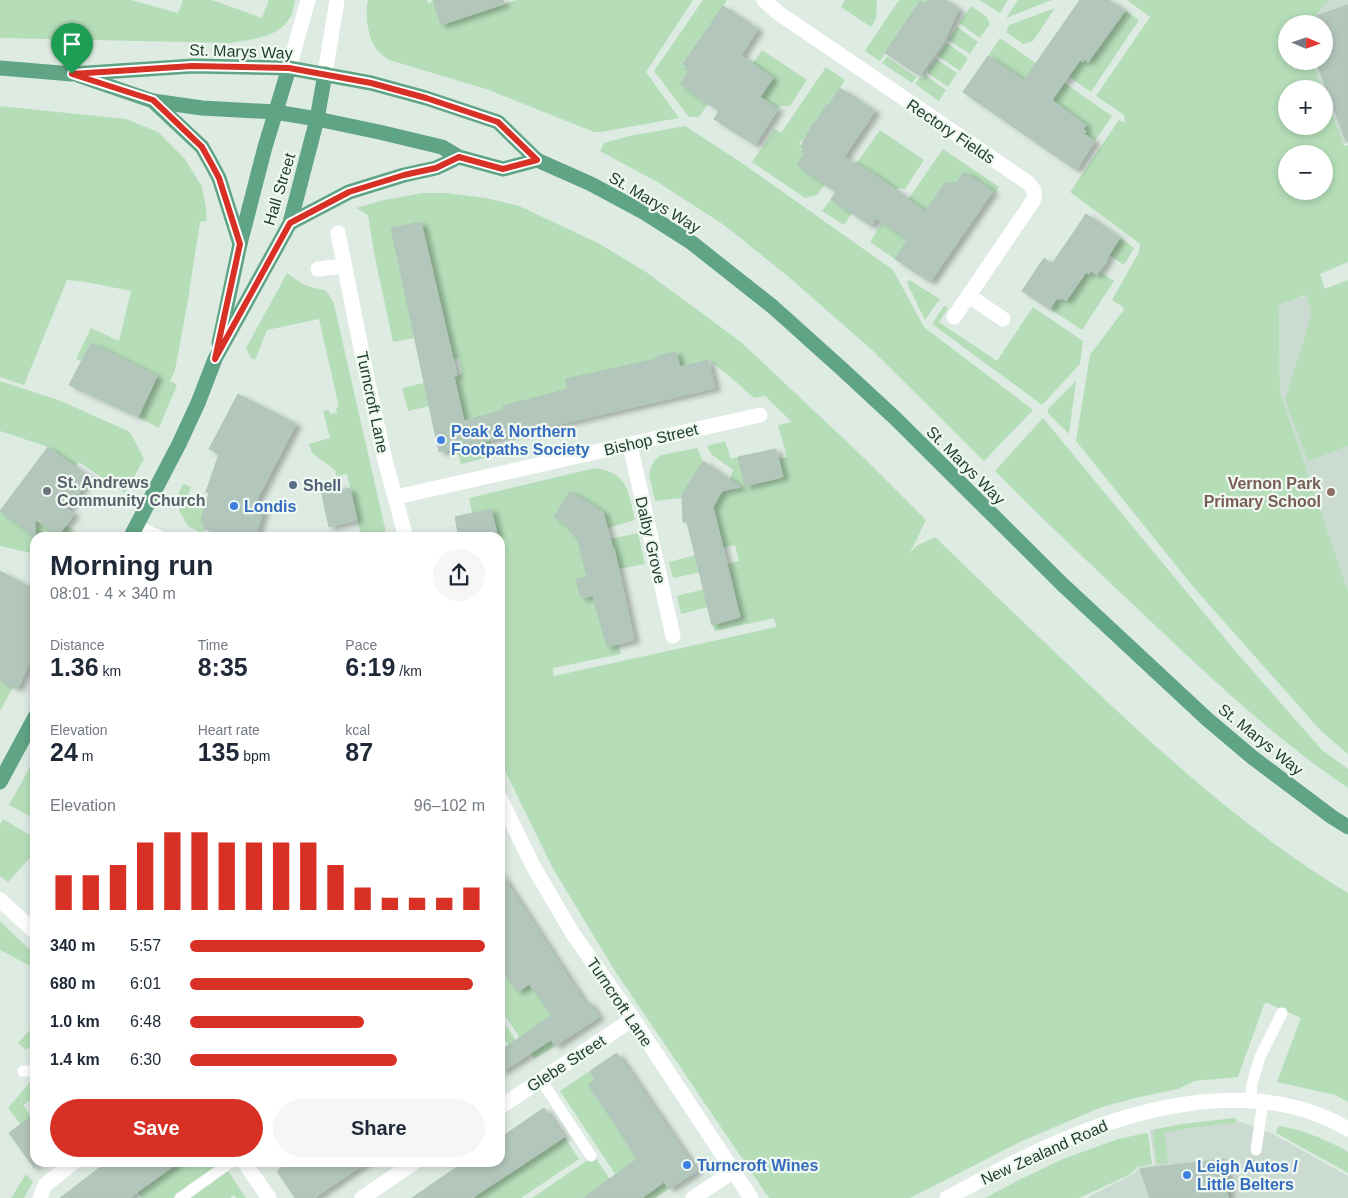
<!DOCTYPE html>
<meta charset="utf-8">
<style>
body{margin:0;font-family:Arial,sans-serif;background:#f6f6f7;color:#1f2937;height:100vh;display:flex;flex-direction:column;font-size:19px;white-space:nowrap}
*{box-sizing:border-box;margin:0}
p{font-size:16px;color:#747a83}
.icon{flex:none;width:28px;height:28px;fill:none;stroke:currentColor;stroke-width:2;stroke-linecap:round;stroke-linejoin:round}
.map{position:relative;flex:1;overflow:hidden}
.side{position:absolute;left:30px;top:532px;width:475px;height:635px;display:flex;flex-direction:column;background:#fff;border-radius:15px;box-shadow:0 2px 8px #0003}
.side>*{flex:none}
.needle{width:32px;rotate:92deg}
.controls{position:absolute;left:1278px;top:15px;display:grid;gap:10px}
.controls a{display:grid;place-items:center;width:55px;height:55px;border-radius:50%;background:#fff;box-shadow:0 2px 8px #0003;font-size:25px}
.pin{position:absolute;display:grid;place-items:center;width:42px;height:42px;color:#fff;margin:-51px -21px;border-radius:50% 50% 50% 0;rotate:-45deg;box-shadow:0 0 5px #0007}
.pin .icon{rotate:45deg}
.round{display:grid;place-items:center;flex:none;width:52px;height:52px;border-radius:26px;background:#f6f6f7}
.overview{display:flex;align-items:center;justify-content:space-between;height:85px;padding:0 20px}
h1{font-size:28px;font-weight:700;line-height:38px}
.figures{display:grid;grid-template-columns:repeat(3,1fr);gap:8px;height:85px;padding:5px 20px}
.figures div{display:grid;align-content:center}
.figures b{font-size:25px;font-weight:700}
.figures small{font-size:14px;font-weight:400}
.figures p{font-size:14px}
.chart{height:140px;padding:10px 20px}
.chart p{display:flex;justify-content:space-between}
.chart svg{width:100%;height:90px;margin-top:5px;stroke:#d93025;stroke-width:6}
.button{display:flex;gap:10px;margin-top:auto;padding:10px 20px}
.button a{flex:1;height:58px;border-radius:30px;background:#d93025;color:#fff;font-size:20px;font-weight:700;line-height:58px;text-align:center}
.button a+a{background:#f6f6f7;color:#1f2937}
ul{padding:0 20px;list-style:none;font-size:16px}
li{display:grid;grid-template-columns:80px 60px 1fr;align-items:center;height:38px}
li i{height:12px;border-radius:6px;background:#d93025}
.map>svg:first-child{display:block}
.built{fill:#ccdbd1}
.green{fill:#b5deb8;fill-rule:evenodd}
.building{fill:#b3c6bb;stroke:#b0c5b8;filter:url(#shadow)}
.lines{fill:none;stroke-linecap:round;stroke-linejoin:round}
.lane{stroke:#fff;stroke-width:11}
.street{stroke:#fff;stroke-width:15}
.secondary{stroke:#fff;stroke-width:15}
.primary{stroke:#5fa484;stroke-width:15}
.route-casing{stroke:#fff;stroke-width:10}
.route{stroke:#d93025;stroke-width:6}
.shop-dot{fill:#3f7fe0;stroke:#eff8f1;stroke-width:2}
.service-dot{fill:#5c6f8a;stroke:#eff8f1;stroke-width:2}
.worship-dot{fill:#6b7280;stroke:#eff8f1;stroke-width:2}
.education-dot{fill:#8d6e63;stroke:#eff8f1;stroke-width:2}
.labels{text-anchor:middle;stroke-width:4.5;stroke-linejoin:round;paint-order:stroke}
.street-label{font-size:16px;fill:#1e3c2e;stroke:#eff8f1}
.shop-label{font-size:16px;font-weight:bold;fill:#366cbe;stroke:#eff8f1;text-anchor:start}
.worship-label{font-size:16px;font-weight:bold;fill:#5b616d;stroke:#eff8f1;text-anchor:start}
.education-label{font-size:16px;font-weight:bold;fill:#785e54;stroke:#eff8f1;text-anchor:end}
.service-label{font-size:16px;font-weight:bold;fill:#4e5e75;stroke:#eff8f1;text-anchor:start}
</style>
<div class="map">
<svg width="1348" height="1198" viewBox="0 0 1348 1198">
<defs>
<filter id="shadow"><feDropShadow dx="5.5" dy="3" stdDeviation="2.5" flood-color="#0004"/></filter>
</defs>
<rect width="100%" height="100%" fill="#deebe3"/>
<g class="built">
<path d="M1329,0H1348V143L1343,144L1324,92V89H1322L1312,61H1324V24H1308Z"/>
<path d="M1348,281V591L1280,392L1279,305Z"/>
<path d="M1241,1122L1273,1134L1348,1176V1198H1087L1133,1174L1140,1167L1155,1165L1150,1130L1201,1123Z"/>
</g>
<g class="green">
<path d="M0,0H131L178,13L183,0H212L262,18L269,0H295C294,5 293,11 291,16C279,38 253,39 230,43L0,38Z"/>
<path d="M368,0H427L428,3L433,1L441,25L517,0H693L646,72L679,118L601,132H594L486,89L389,60C385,57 380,54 377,50C367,36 365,16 368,0Z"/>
<path d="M703,0H727L721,9L717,28L710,24L708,27L712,30L705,47L698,42L695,45L700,48L683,64L687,67L686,69L689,71L680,84L708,104L699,117H689L654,71Z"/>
<path d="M845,0H877L876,19L871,27L841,7Z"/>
<path d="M899,0H932L925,4L920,1L880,61L865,51Z"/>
<path d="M979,0H1008L1000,13Z"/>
<path d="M1018,0H1052L1006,18Z"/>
<path d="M1127,0H1329L1308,24H1286V61H1312L1322,89H1286V126H1324V92L1344,146L1348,145V262L1320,274L1325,289L1348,280V446L1308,461L1285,400L1312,313L1306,295L1279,305L1280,392L1348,591V754L1322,732L1195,589L1076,441L1090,355L1123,311L1124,308L1112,300L1139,252L1140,245L1139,243L1070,192L1119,120L1125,123L1124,115L1096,96L1150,17ZM1286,154H1324V191H1286Z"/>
<path d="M971,6L987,17L990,24L980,38L959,23Z"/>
<path d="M1055,8L1033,41L1023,44L1006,32L1009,25Z"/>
<path d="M1124,10L1139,20L1091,92L1068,76L1080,60L1083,62L1084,59L1089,62L1095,44L1100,47L1102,44L1094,39L1111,30Z"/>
<path d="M957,27L978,42L970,54L948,40Z"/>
<path d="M1000,38L1112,116L1095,141L1084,134L1086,131L1083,129L1086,125L1054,106L1056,103L1052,100L1051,98L990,63L993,59L988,56Z"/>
<path d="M947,43L968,58L960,71L938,56Z"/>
<path d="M762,50L807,80L790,106H780L778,109L739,83Z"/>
<path d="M887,57L916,77L912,83L882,63Z"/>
<path d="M936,59L957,73L948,87L928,73L929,72L928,70Z"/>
<path d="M826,67L845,80L838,91L841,94L834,110L827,104L825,108L822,127L815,123L812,126L809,145L802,140L799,144L804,148L801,152L804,154L797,165L825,184L817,195L805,198L752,162L775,129L781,133Z"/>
<path d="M925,75L946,90L939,101L915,84L920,77L923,79Z"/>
<path d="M0,106L126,119L158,132L185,159L202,187L206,208L207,221L200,222L188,300L175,370L170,381L177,385L159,428L138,417L157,376L91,343L81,361L76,359L91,328L119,341L131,291L86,282L67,280L24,385L0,377Z"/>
<path d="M685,126L745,165L893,270L924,327L1033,410L984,461L873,351L790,278L724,225L659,183L600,151L604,143L629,136Z"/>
<path d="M880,130L924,160L905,189L897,188L896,190L856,164Z"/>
<path d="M943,149L999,187L995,193L964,172L956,184L954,182L952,185L946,182L908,239L914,244L898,255L895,259L870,242L882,223L896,231L901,223L895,218Z"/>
<path d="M423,193H446L486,198L519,206L598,243L646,272L741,342L862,456L926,520L910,553L916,546L935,537C995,595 1055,653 1116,710C1189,777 1263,842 1348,893V1102L1335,1095L1277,1082L1301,1018L1265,1002L1238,1077L1195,1081L1178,1089L1135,1098L1102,1107L1022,1141L910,1198H769L615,971L552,867L500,760V538L491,537V535L497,534L491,509L472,513L469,498L595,468C629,473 628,492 635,520L591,533L604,513L570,491L554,517L571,528L569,533L585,542L610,539L638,533L645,564L618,569L614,548L582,556L587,577L576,579L581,598L623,589L626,604L602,629L607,647L618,644L621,654L553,668L554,676L776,627L774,618L715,631L713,625L740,617L731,582L721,566L739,561L735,545L723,548L710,511L730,479L733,470L711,454L707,446L725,441L731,459L738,457L782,476L778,459L787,457L778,425L792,422L765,396L754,398L727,374L708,360L686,365L692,393L686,396L676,352L657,356L660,371L642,375L648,404L641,405L631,365L594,385L601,415L594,416L585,376L566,379L568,391L503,406L510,433L485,416L494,456L461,464L457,448L471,419L464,421L429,406L408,411L402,388L462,374L459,358L450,360L441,311L410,318L414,338L393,342L374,253L368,215L356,208L384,200ZM421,222L430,261L399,268L391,228ZM432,266L440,304L409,311L400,273Z"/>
<path d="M831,199L852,213L844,225L822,211Z"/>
<path d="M1120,238L1134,248L1124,265L1102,250L1117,242Z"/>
<path d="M1091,271L1097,275L1099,271L1114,281L1082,330L1050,309L1057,298L1060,300L1073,282L1078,285L1086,272L1089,274Z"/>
<path d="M287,273C293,277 301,284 308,286C324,292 325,284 334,304L387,537H361L358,521L349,522L347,513L355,511L347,474L336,476L335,470L312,453L309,444L330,438L323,411L329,410L330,414L337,413L336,408L339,407L319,319L267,330L255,360L250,357L246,348Z"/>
<path d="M909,280L940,299L925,320L907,283Z"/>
<path d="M944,306L948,308L939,322L997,361L1033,307L1083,341L1080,364L1042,405L932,324Z"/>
<path d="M0,381L61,401L130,432L144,459L125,493L79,462L75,467L48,447L0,431Z"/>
<path d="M1076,381L1069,434L1048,413V409Z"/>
<path d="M1043,418L1237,653L1322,750L1348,769V788C1280,742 1219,686 1159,629C1104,577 1048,525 995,471Z"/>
<path d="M697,448L703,461L682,495V498L655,501L649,475L651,467L655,460L661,455Z"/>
<path d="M183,484L191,487L187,499L205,506L201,520L205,529L203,534L188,526L179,510V492Z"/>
<path d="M0,511L27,531L36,520L58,536L66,525L82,537L35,538V554L0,546Z"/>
<path d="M696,555L701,572L673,578L669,562Z"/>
<path d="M704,589L708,607L681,614L677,596Z"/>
<path d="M0,680L13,687L0,711Z"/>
<path d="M35,758V804L30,816L9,805Z"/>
<path d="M3,819L35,838V852L8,882L0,876V825Z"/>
<path d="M0,921L35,955V964L32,967L0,950Z"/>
<path d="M500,965L518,991L530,984L552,1015L544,1030L555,1046L534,1059L500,1008Z"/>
<path d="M500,1016L517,1042L510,1047L501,1034H500Z"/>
<path d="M35,1025V1051L30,1046L26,1050L18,1043Z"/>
<path d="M590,1071L595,1080L588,1085L598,1101L607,1096V1113L622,1135L634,1137L626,1143L657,1187L664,1182L669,1189L655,1198H631L560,1091Z"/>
<path d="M32,1080H35V1107L30,1100L23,1105L31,1116L26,1131L8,1108Z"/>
<path d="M1235,1118L1237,1120L1235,1123L1195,1127L1165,1133L1168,1163L1157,1164L1153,1133L1154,1130L1157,1129L1181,1124Z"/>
<path d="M1280,1126C1305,1131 1326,1139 1348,1152V1173L1276,1133L1277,1128Z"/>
<path d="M1146,1133L1148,1134L1152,1164L1138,1167L1129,1175L1079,1198H985L1021,1179L1063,1159L1118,1139Z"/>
<path d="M564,1137L579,1159L521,1198H476L475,1196Z"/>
<path d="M594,1156L610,1179L582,1198H532Z"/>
<path d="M164,1163L169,1170L176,1164L179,1168L184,1164L183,1163H222L173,1198H142L133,1186L142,1179L147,1186L159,1177L154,1170Z"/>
<path d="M228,1171L246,1198H236L234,1195L230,1198H191Z"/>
<path d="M26,1174L33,1182L24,1198H11Z"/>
</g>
<g class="building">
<path d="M433,0H503L504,4L441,25Z"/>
<path d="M928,0H946L959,9L943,43L932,59H931L920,76L885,53L920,1L925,4Z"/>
<path d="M1080,0H1109L1125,11L1088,62L1084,59L1083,62L1080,60L1052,100L1086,125L1083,129L1086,131L1084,134L1095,141L1076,170L963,92L988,56L1024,80Z"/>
<path d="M1348,5V140L1346,141L1316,61H1324V24H1319L1316,16Z"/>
<path d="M723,6L758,29L741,55L773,78L760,97L778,109L755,145L714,119L719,111L680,84L689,71L685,69L687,67L683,64Z"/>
<path d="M840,88L875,111L844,157L874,174L925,211L946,182L952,185L954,182L956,184L964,172L993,191L930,282L895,259L908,239L876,218L871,226L852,213L831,199L836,192L797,165L804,154L801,152L804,148L801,146L814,122L815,123L827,104L828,106Z"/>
<path d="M1086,214L1120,238L1107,258L1108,259L1097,275L1091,271L1089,274L1086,272L1066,301L1061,298L1060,300L1057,298L1050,309L1022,291L1044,258L1052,264Z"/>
<path d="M421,222L457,376L454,377L464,421L504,410L503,406L568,389L566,379L657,359V356L676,352L680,367L708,360L715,388L439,452L391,228Z"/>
<path d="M91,343L157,376L138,417L69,385Z"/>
<path d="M238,394L296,424L254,505L264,508L255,538H232L205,529L201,520L209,493L206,492L219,454L209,449Z"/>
<path d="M48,447L90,477L67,509L74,514L58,536L35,519V537L0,511Z"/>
<path d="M776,449L783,477L745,486L738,457Z"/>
<path d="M703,461L741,487L722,491L713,507L740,617L712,625L687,522H683L682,495Z"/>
<path d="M341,486L342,490L350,488L357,520L329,527L321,490Z"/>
<path d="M570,491L603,512L613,549L614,548L634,640L607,647L593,596L581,598L576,579L587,577L577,537L569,532L571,528L554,517Z"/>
<path d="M491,509L497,534L482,538H459L455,517Z"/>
<path d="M0,571L35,590V652L17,689L0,680Z"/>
<path d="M500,872L585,1003L588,1001L599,1017L555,1046L551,1040L500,1073V1051L552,1015L529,984L518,992L500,967Z"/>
<path d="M617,1053L697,1171L669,1189L664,1182L642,1198H583L637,1159L613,1121L588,1085L595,1080L590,1071Z"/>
<path d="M544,1108L564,1137L554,1144L472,1198H412L464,1162H500V1138Z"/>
<path d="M35,1113V1169L9,1133Z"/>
<path d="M1224,1159L1228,1198H1150L1140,1169Z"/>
<path d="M107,1162H179L129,1198H60Z"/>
<path d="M289,1162H367L314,1198H295L277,1171Z"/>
</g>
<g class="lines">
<g class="lane">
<path d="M23,1071H35"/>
<path d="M541,1080L591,1156"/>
<path d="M1251,1101L1252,1084L1260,1057L1282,1013"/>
<path d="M1256,1150L1263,1102"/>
<path d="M180,1198L231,1162"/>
</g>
<g class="street">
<path d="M764,0L777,12L1027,182C1033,188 1037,192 1033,201L954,317"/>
<path d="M338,233L369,388L385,460L406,538"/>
<path d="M318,269L344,266"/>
<path d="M969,296L1003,319"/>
<path d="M630,445L673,636"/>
<path d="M396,497L760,415"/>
<path d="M136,527L159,538"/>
<path d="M500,798L533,866L573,934L633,1019L751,1198"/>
<path d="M0,900L35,932"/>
<path d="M500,1107L633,1019"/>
<path d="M244,1162L269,1198"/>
<path d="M40,1198L45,1185L74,1162"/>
<path d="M362,1198L415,1162"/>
<path d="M693,1198L734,1171"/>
<path d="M947,1198C989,1176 1030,1153 1073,1136C1149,1105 1246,1084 1324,1117C1332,1120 1340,1125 1348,1129"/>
</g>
<g class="secondary">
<path d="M289,68L308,0"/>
<path d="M325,74L337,0"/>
</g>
<g class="primary">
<path d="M0,68L72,74L193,66L289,68L371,83L426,98L498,122L537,160L591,184L645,213L692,243L773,307L842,369L896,419L1062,584L1207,719L1252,757L1332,817L1348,827"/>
<path d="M80,76L153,101L202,108L275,112L317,119L379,132L442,147L459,157L503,169L537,160"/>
<path d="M153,101L202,147L211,163L219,178L240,244"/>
<path d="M290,223L349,192L404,175L436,168L459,157"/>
<path d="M219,343L240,244L265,147L289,68"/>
<path d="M130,538L179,444L198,403L215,359L290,223L317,119L325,74"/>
<path d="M0,782L35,717"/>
</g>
</g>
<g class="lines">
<g class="route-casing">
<path id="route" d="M192,66L289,68L371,83L426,98L498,122L537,160L503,169L459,157L436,168L404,175L349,192L290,223L215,359L240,244L219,178L211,163L202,147L153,100L72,74Z"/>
</g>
<use href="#route" class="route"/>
</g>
<g class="shop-dot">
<circle cx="441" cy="440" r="5"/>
<circle cx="234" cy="506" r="5"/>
<circle cx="687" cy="1165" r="5"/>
<circle cx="1187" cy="1175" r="5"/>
</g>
<circle class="service-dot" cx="293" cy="485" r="5"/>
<circle class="worship-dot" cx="47" cy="491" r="5"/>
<circle class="education-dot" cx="1331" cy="492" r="5"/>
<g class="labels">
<g class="street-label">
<text transform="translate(241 51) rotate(2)" y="6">St. Marys Way</text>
<text transform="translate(951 131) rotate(34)" y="6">Rectory Fields</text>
<text transform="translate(279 189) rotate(-73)" y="6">Hall Street</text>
<text transform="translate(655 202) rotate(31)" y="6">St. Marys Way</text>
<text transform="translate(373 402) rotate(78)" y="6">Turncroft Lane</text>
<text transform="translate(651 439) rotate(-13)" y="6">Bishop Street</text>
<text transform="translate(966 465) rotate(45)" y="6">St. Marys Way</text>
<text transform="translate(651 540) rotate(77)" y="6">Dalby Grove</text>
<text transform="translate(1261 739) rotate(39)" y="6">St. Marys Way</text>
<text transform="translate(620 1002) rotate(56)" y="6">Turncroft Lane</text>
<text transform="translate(566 1063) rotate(-33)" y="6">Glebe Street</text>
<text transform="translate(1044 1152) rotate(-24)" y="6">New Zealand Road</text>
</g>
<g class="shop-label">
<text x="451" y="437">Peak &amp; Northern<tspan x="451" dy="18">Footpaths Society</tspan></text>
<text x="244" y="512">Londis</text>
<text x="697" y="1171">Turncroft Wines</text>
<text x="1197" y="1172">Leigh Autos /<tspan x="1197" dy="18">Little Belters</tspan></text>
</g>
<g class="worship-label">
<text x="57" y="488">St. Andrews<tspan x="57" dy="18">Community Church</tspan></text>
</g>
<g class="education-label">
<text x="1321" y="489">Vernon Park<tspan x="1321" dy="18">Primary School</tspan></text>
</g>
<g class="service-label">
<text x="303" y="491">Shell</text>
</g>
</g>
</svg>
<div class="controls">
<a><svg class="needle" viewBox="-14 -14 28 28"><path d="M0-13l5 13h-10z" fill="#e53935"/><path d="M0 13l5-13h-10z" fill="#747a83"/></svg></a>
<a>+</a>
<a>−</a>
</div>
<div class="pin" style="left:72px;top:74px;background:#1e9e55"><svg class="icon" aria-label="arrive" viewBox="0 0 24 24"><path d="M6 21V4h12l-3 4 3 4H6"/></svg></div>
<section class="side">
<div class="overview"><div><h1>Morning run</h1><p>08:01 · 4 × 340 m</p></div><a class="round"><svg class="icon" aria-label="share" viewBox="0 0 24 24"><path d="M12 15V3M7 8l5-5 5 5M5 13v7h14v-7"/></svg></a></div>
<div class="figures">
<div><p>Distance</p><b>1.36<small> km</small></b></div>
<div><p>Time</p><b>8:35</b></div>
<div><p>Pace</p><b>6:19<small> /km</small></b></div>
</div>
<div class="figures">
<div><p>Elevation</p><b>24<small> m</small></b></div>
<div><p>Heart rate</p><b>135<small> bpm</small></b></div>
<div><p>kcal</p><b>87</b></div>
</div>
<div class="chart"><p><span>Elevation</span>96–102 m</p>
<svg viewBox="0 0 160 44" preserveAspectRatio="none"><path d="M5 44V27M15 44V27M25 44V22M35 44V11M45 44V6M55 44V6M65 44V11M75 44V11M85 44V11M95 44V11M105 44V22M115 44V33M125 44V38M135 44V38M145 44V38M155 44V33"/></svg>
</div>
<ul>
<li><b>340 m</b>5:57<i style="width:100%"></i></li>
<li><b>680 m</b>6:01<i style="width:96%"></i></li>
<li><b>1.0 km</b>6:48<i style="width:59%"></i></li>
<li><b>1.4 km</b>6:30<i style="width:70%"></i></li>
</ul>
<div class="button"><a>Save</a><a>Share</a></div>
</section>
</div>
